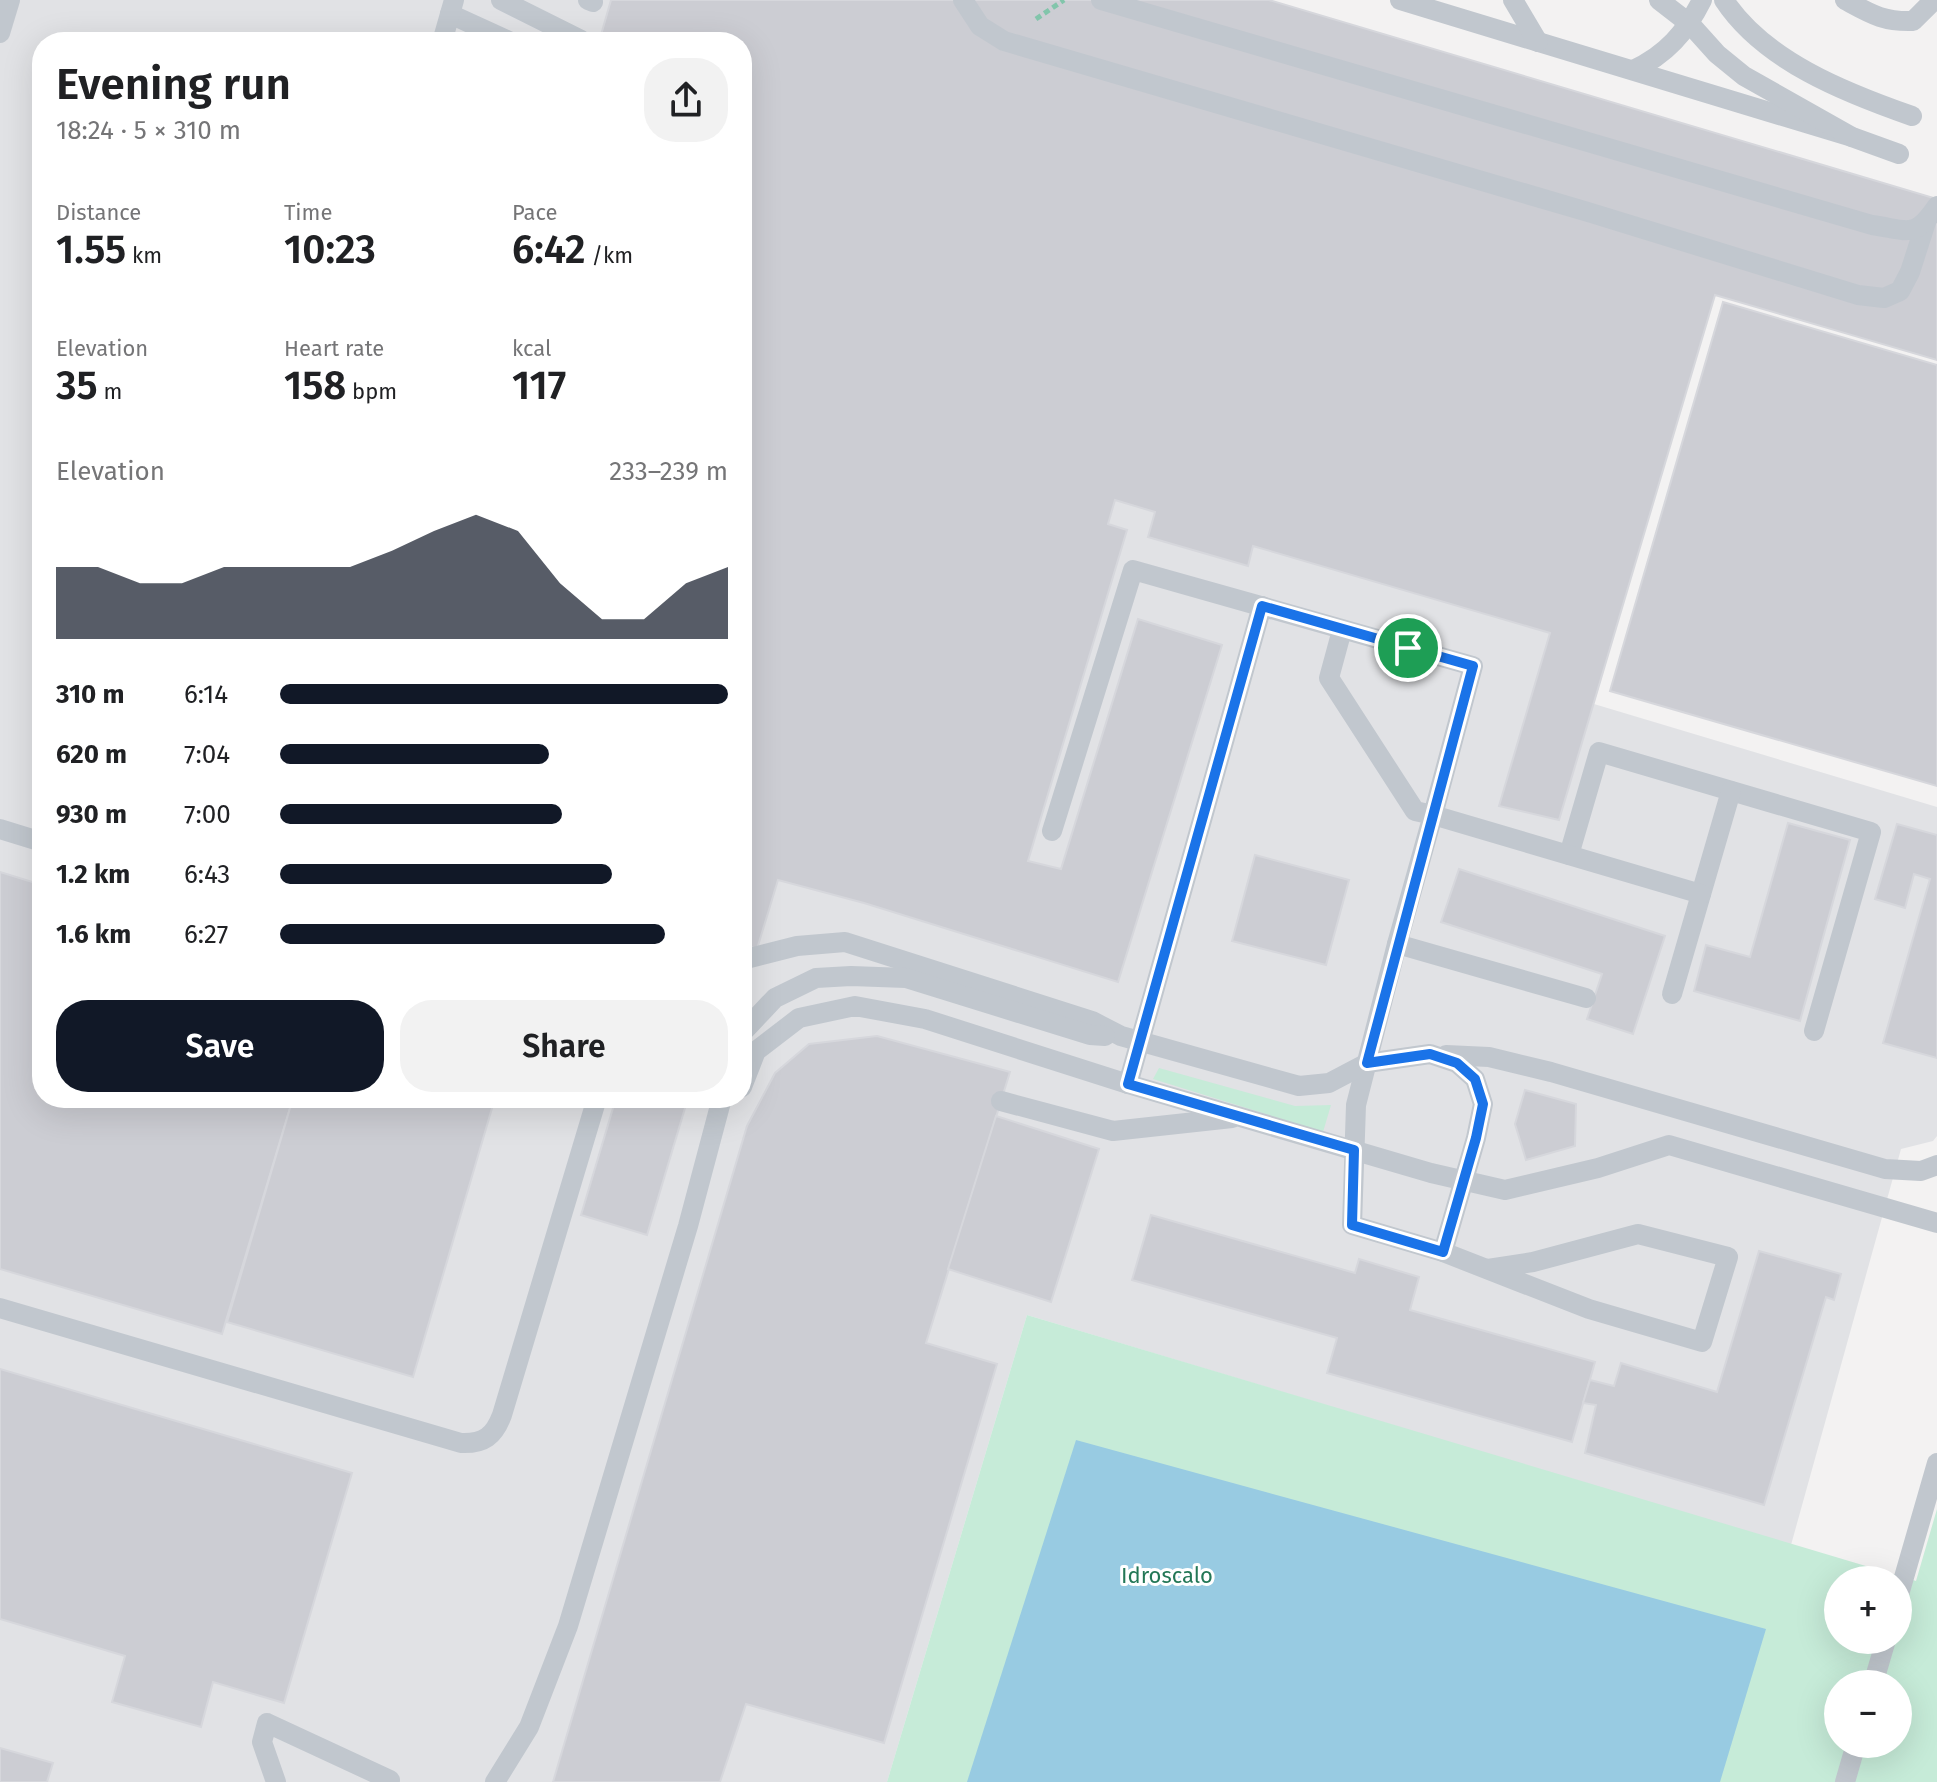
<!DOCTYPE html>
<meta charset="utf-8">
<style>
body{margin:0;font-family:"Fira Sans",sans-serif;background:#f2f2f2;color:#202124;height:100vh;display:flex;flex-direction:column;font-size:30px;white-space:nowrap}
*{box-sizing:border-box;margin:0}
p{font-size:26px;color:#757577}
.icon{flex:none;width:44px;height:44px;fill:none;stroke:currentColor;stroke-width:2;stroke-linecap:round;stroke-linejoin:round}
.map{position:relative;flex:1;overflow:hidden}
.panel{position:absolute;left:32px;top:32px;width:720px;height:1076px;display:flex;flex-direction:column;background:#fff;border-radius:32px;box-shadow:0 8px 32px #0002}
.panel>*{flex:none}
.fabs{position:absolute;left:1824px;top:1566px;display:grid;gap:16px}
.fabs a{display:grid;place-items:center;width:88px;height:88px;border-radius:50%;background:#fff;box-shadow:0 8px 32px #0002;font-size:40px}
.pin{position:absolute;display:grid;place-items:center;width:68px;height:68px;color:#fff;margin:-34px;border:4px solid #fff;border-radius:50%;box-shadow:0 2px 8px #0007}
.round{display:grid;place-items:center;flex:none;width:84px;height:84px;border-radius:32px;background:#f2f2f2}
.summary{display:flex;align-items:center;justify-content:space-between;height:136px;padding:0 24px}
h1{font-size:44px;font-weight:600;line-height:60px}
.figures{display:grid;grid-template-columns:repeat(3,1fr);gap:12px;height:136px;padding:8px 24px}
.figures div{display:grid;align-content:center}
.figures b{font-size:40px;font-weight:600}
.figures small{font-size:22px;font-weight:400}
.figures p{font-size:22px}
.chart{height:224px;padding:16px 24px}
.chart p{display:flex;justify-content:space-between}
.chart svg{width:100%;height:144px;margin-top:8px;fill:#111827;opacity:.7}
.action{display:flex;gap:16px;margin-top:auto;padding:16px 24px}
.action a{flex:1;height:92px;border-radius:32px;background:#111827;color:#fff;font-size:32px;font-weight:600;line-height:92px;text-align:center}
.action a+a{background:#f2f2f2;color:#202124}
ul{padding:0 24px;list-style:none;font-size:26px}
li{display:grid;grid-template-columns:128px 96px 1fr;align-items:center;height:60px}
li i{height:20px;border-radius:10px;background:#111827}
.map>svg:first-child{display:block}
.airport{fill:#e1e2e5;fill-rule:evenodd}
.green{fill:#c6ebd8;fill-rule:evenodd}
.water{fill:#98cbe2}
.building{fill:#cccdd3;stroke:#d6d7dc;stroke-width:2}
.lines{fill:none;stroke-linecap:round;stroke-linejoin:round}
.path{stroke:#82c5ab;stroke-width:5;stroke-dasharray:6 4;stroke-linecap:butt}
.service{stroke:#c1c7ce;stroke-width:20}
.route-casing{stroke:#fff;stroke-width:16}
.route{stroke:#1a73e8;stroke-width:10}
.labels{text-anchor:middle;stroke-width:6;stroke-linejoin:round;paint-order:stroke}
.park-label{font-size:22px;fill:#237756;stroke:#fff}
</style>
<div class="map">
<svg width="1937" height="1782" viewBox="0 0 1937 1782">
<rect width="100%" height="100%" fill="#f3f2f2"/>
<path class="airport" d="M0,0H1269L1937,199V360L1714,295L1594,704L1937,807V1136L1933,1141L1901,1149L1791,1545L1027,1315L887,1782H0ZM42,42H742V1098H42Z"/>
<g class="green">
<path d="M1159,1068L1295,1106L1331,1105L1323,1132L1153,1079Z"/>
<path d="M1027,1315L1916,1581L1937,1509V1782H887ZM1838,1580H1898V1640H1838ZM1838,1684H1898V1744H1838Z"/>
</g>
<path class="water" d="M1076,1440L1766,1629L1720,1782H967Z"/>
<g class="building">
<path d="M611,0H1269L1937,199V360L1715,295L1559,820L1499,806L1550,633L1253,546L1248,566L1148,537L1155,512L1115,500L1108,524L1127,530L1028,861L1061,869L1138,619L1222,645L1118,982L864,903L778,880L757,949L742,944V42H599Z"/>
<path d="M1723,302L1937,365V786L1610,691Z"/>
<path d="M1788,823L1850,840L1800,1021L1694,991L1706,945L1750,957Z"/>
<path d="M1897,824L1937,835V1058L1883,1043L1930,879L1914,874L1905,908L1875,899Z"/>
<path d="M1255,855L1349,880L1326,965L1232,941Z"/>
<path d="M1459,869L1665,936L1633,1034L1587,1019L1602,974L1441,922Z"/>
<path d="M0,872L42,885V1098H293L222,1334L0,1269Z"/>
<path d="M877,1036L1010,1072L926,1343L997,1364L884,1743L746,1704L720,1782H553L747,1126L775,1073L809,1044Z"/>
<path d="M1525,1090L1576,1104L1575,1146L1526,1160L1515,1124Z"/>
<path d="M293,1098H495L413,1377L227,1322Z"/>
<path d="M616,1098H688L647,1235L581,1215Z"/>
<path d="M996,1116L1099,1149L1051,1302L948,1269Z"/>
<path d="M1151,1215L1355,1273L1359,1259L1419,1277L1410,1310L1595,1362L1572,1442L1327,1373L1337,1338L1132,1280Z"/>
<path d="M1759,1251L1841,1274L1834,1300L1826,1297L1764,1505L1585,1453L1596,1405L1583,1403L1590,1380L1614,1386L1621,1363L1717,1392Z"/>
<path d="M0,1369L352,1473L284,1703L213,1682L201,1727L112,1702L125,1656L0,1619Z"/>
<path d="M0,1748L53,1763L47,1782H0Z"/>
</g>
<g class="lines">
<path class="path" d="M1036,19L1064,0"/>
<g class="service">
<path d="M501,0L581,40"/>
<path d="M588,0L593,2"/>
<path d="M963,0L980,26L1004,41L1588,212L1858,295L1884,298L1900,291L1910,272L1926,222"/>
<path d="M1101,0L1872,225C1908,230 1914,240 1937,206"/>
<path d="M1400,0L1852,137"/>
<path d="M1513,0L1538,42"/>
<path d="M1659,0L1690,24L1717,54L1744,76L1852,137L1899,154"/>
<path d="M1724,0C1764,61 1846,93 1912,116"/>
<path d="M1845,0C1871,14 1883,22 1913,21L1934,0"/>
<path d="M450,14L511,42"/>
<path d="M0,33L10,0"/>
<path d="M442,42L454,0"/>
<path d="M1633,70C1666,55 1686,32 1702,0"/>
<path d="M0,829L42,842"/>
<path d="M1052,831L1133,570L1473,666L1433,815L1415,811L1329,678L1342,630"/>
<path d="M1569,855L1599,752L1871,832L1814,1031"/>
<path d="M1397,944L1356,1105L1352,1225L1443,1252L1589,1309L1702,1342L1728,1257L1638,1234L1533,1262L1488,1269"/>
<path d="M742,960L797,946L845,942L1092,1021L1121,1036L1299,1086L1329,1083L1367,1063L1430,1054L1457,1063L1475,1079L1483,1104L1476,1138L1443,1252"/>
<path d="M1672,994L1731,791"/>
<path d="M1586,998L1397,944L1433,815L1701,894"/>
<path d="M742,1033L775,998L816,978L851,976L906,978L1090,1035L1105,1036"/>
<path d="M1446,1055L1489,1057L1551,1072L1885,1169L1921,1171L1937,1165"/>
<path d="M1128,1084L1262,606"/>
<path d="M742,1087L756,1051L799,1018L855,1006L925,1019L1128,1084L1431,1173L1505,1190L1598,1168L1669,1145L1937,1223"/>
<path d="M1001,1101L1113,1131L1232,1118"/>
<path d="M0,1308L461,1443C484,1444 494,1436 502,1415L597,1098"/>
<path d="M1898,1598L1937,1463"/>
<path d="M1873,1684L1886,1640"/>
<path d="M276,1782L262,1742L267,1723L390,1780L389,1782"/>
<path d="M495,1782L529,1727L568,1626L688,1226L722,1098"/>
<path d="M1845,1782L1856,1744"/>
</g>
</g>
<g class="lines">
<g class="route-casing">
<path id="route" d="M1262,606L1473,666L1367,1063L1430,1054L1457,1063L1475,1079L1483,1104L1476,1138L1443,1252L1352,1225L1354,1150L1128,1084Z"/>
</g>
<use href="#route" class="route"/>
</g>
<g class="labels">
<g class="park-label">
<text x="1167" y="1583">Idroscalo</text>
</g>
</g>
</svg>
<div class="fabs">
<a>+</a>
<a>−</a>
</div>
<div class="pin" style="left:1408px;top:648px;background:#1e9e55"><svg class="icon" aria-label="arrive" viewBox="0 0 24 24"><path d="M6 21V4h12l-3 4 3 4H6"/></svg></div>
<section class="panel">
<div class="summary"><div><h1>Evening run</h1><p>18:24 · 5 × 310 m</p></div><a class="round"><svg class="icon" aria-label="share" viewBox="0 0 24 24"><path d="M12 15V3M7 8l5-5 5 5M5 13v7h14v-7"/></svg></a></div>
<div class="figures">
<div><p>Distance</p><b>1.55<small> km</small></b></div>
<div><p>Time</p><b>10:23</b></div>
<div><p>Pace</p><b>6:42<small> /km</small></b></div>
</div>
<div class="figures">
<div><p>Elevation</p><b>35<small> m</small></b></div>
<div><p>Heart rate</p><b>158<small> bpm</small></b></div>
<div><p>kcal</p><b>117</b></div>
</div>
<div class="chart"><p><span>Elevation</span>233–239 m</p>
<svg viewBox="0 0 160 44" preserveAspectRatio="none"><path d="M0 44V22L10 22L20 27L30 27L40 22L50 22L60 22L70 22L80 17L90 11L100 6L110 11L120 27L130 38L140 38L150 27L160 22V44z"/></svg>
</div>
<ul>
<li><b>310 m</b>6:14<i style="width:100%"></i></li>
<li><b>620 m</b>7:04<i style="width:60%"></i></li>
<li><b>930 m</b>7:00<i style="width:63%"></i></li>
<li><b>1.2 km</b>6:43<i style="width:74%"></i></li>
<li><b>1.6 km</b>6:27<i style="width:86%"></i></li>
</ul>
<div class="action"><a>Save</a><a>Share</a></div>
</section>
</div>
